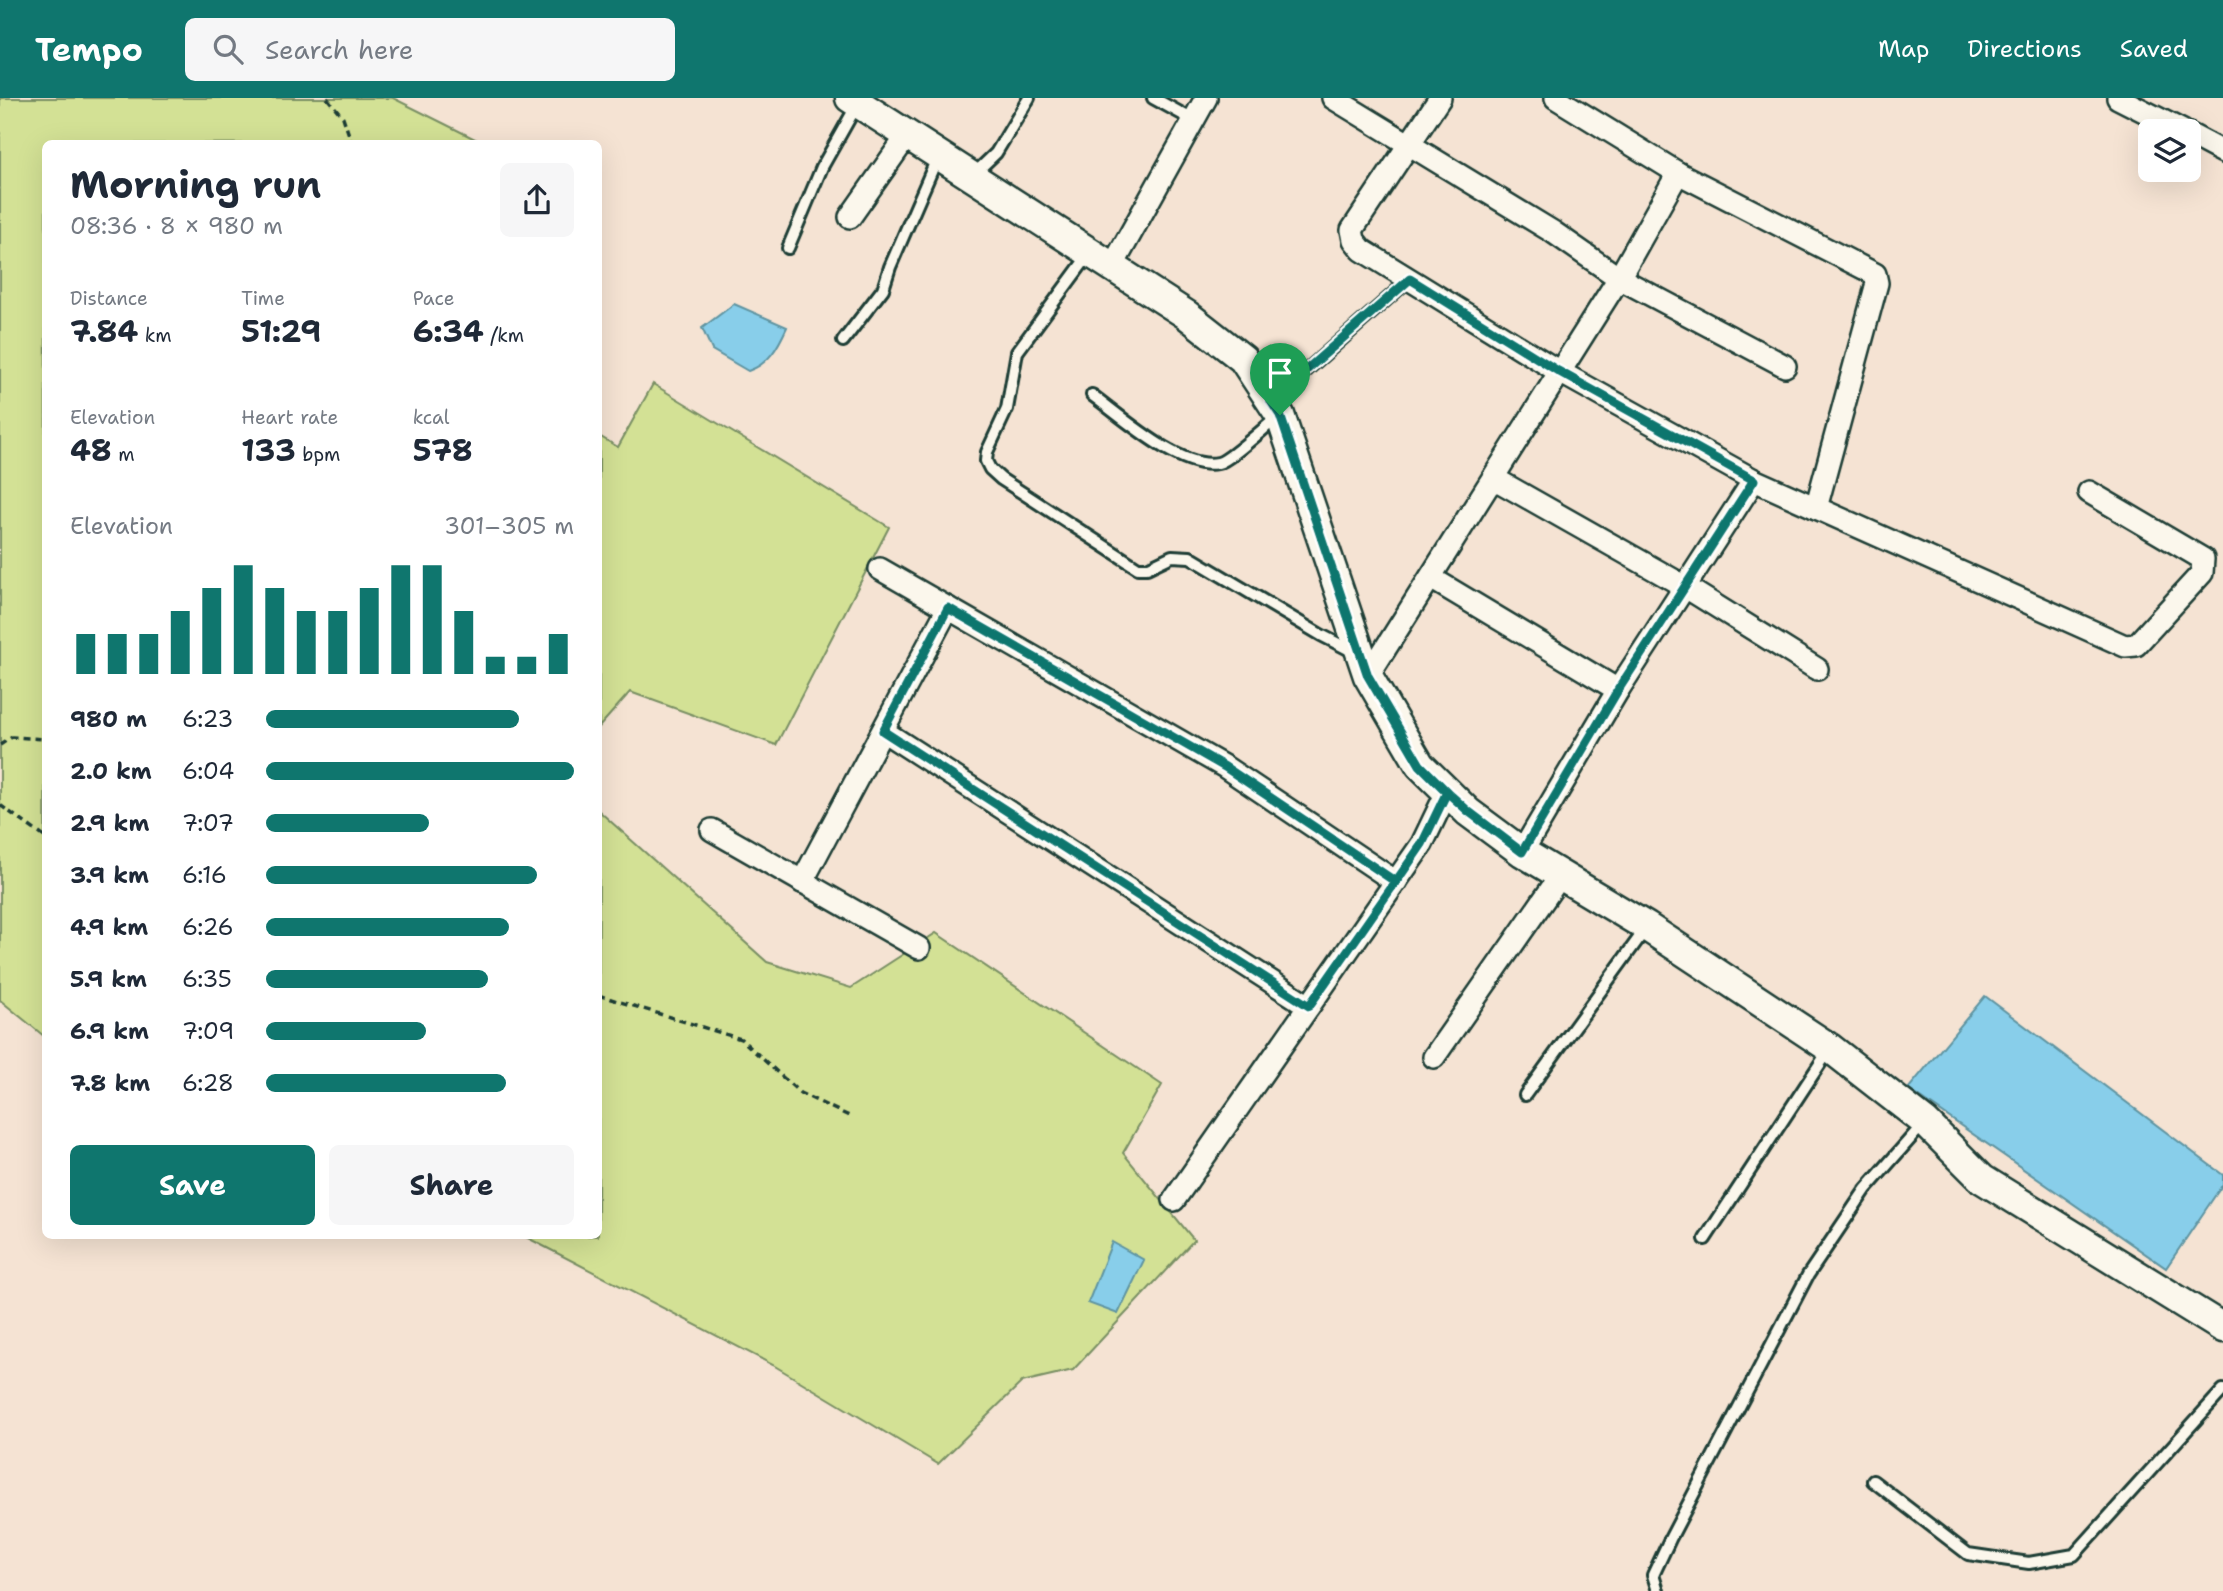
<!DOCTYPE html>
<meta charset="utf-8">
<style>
body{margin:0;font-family:"Shantell Sans",sans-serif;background:#f6f6f7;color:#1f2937;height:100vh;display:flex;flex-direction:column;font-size:26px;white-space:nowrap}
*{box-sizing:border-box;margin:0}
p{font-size:23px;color:#747a83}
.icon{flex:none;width:38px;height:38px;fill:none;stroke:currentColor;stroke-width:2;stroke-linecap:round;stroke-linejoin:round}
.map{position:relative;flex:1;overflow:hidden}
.details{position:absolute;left:42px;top:42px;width:560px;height:1099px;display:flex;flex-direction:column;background:#fff;border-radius:10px;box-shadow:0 7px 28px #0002}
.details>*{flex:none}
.tools{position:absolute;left:2138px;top:21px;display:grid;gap:14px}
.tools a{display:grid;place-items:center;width:63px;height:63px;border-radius:10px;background:#fff;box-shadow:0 7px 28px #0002;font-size:35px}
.pin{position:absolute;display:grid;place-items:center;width:60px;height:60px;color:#fff;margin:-72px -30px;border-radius:50% 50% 50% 0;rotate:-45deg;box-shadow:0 0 7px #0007}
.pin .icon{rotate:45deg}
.round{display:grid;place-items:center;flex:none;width:74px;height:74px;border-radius:10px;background:#f6f6f7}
.headline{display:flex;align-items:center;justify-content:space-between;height:119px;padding:0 28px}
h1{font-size:38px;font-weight:700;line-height:52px}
.stats{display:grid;grid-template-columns:repeat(3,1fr);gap:10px;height:119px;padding:7px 28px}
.stats div{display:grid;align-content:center}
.stats b{font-size:30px;font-weight:700}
.stats small{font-size:19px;font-weight:400}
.stats p{font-size:19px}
.chart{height:196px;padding:14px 28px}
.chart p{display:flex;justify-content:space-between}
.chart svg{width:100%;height:126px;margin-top:7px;stroke:#0f766e;stroke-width:6}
.primary-button{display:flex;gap:14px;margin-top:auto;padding:14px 28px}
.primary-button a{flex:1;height:80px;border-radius:10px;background:#0f766e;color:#fff;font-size:28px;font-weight:700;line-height:80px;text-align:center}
.primary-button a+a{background:#f6f6f7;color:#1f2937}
ul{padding:0 28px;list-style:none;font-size:23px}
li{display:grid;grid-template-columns:112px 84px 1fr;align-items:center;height:52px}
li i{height:18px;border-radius:9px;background:#0f766e}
header{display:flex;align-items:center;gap:42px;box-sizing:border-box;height:98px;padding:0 35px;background:#0f766e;color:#fff}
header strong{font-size:33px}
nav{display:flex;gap:38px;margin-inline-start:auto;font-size:24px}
.search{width:490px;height:63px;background:#f6f6f7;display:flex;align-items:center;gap:18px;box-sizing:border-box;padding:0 24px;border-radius:10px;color:#747a83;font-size:26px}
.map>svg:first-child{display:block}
.green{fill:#d3e195;stroke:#798f64;stroke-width:2}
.water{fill:#88ceea;stroke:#5e94a1;stroke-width:2}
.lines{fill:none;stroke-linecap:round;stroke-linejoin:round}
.service-casing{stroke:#1f3d34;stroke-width:16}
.minor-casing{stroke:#1f3d34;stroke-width:26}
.tertiary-casing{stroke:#1f3d34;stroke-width:33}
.path{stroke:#1f3d34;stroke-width:3.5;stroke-dasharray:7 5;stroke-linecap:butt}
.service{stroke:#fbf7ec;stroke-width:10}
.minor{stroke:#fbf7ec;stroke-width:21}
.tertiary{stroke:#fbf7ec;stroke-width:28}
.route-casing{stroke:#fff;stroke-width:14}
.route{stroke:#0f766e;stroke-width:9}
</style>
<header>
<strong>Tempo</strong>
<div class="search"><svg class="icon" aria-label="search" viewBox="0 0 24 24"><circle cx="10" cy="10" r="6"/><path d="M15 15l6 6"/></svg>Search here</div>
<nav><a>Map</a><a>Directions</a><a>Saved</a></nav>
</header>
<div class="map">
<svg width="2223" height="1493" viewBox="0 0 2223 1493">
<rect width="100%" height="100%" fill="#f5e3d3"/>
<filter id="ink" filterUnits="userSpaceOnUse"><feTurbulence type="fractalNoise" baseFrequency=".0143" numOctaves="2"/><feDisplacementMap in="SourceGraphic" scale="14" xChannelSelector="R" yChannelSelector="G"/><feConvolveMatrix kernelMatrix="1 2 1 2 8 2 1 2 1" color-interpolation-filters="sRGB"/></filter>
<g filter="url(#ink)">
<g class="green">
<path d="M0,0H393L483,45L46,46L45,939L0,902Z"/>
<path d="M653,286L889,429L776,647L630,594L599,629V338L618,349Z"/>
<path d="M599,713L767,864L851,890L936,835L1162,987L1123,1055L1194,1142L1073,1272L1022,1284L938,1366L773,1267L524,1138H598Z"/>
</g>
<g class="water">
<path d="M734,206L787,229C778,249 769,266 748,273L712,252L702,230Z"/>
<path d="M1985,898L2223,1077V1086L2166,1170L1908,991Z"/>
<path d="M1112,1144L1144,1162L1118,1216L1088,1205Z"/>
</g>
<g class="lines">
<g class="service-casing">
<g id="service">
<path d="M1153,0L1195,23"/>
<path d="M973,77L996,55L1029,0"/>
<path d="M788,150L822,69L858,5"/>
<path d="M1090,155L1017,254L1007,311L987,354L986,363L990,371L1001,381L1138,470H1147L1172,458L1190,459L1321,537L1354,554"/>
<path d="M843,243L883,191L890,169L938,58"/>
<path d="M1092,297C1121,318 1181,373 1218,365C1229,363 1266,328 1278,319"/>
<path d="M1273,302L1410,181"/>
<path d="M1525,997L1647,829"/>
<path d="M1705,1141L1829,952"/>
<path d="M1873,1383L1968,1456L2029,1465L2074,1457L2223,1292"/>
<path d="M1658,1493L1653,1477L1670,1441L1808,1177L1866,1091L1925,1024"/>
</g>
</g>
<g class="minor-casing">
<g id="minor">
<path d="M1333,0L1553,134L1619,180L1785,268"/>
<path d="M1440,0L1352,132L1354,142L1362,152L1558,273L1754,382L2125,548L2136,547L2202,475L2203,461L2089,394"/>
<path d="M2118,0L2183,33"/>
<path d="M2189,36L2223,54"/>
<path d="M1678,75L1875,176L1877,185L1816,410"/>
<path d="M850,119L907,38"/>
<path d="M1112,169L1206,0"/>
<path d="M1495,381L1684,488L1817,571"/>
<path d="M880,471L1225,669L1396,784"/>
<path d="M1431,480L1618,592"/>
<path d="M1368,578L1619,180L1678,75L1556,0"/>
<path d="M883,633L1309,908"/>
<path d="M712,732L919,850"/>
<path d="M1522,754L1618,592L1754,382"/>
<path d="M802,784L948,510"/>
<path d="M1434,959L1561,777"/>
<path d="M1174,1102L1422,746L1447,694"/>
</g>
</g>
<g class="tertiary-casing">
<path id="tertiary" d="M850,0L1187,217L1243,261L1280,317L1368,578L1420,667L1468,714L1522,754L1647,829L1830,950L1925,1024L1982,1081L2223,1230"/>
</g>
<g class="path">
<path d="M327,0L343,19L352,46"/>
<path d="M0,647L12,639L46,641"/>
<path d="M0,707L46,740"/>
<path d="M598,897L741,941L800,995L849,1018"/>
</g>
<use href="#service" class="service"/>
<use href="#minor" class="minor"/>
<use href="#tertiary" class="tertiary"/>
</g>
</g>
<g class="lines" filter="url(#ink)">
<g class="route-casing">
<path id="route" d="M1280,317L1368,578L1420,667L1447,694L1422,746L1396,784L1225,669L948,510L883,633L1309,908L1422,746L1447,694L1468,713L1522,754L1618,592L1754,382L1558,273L1410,181L1271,303L1280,317"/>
</g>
<use href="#route" class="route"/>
</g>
</svg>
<div class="tools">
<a><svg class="icon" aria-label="layers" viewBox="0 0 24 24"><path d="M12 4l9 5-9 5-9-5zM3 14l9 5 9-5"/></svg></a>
</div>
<div class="pin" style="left:1280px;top:317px;background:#1e9e55"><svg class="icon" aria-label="arrive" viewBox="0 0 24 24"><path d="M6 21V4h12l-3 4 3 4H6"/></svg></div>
<section class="details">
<div class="headline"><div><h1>Morning run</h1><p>08:36 · 8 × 980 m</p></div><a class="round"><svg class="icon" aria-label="share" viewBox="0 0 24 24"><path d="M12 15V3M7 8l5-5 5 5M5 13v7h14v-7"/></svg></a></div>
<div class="stats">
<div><p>Distance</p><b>7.84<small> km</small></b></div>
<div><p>Time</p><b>51:29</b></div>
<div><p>Pace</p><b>6:34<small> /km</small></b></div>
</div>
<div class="stats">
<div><p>Elevation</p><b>48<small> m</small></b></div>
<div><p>Heart rate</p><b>133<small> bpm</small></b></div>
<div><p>kcal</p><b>578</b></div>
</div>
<div class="chart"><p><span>Elevation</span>301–305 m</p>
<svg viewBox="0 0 160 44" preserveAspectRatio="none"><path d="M5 44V30M15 44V30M25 44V30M35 44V22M45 44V14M55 44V6M65 44V14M75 44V22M85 44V22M95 44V14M105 44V6M115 44V6M125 44V22M135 44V38M145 44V38M155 44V30"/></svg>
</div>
<ul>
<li><b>980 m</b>6:23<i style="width:82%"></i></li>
<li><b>2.0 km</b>6:04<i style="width:100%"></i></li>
<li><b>2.9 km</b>7:07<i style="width:53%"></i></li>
<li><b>3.9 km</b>6:16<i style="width:88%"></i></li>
<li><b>4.9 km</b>6:26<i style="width:79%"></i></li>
<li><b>5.9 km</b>6:35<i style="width:72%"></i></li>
<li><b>6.9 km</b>7:09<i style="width:52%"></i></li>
<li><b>7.8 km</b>6:28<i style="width:78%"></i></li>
</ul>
<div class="primary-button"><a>Save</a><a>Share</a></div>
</section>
</div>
